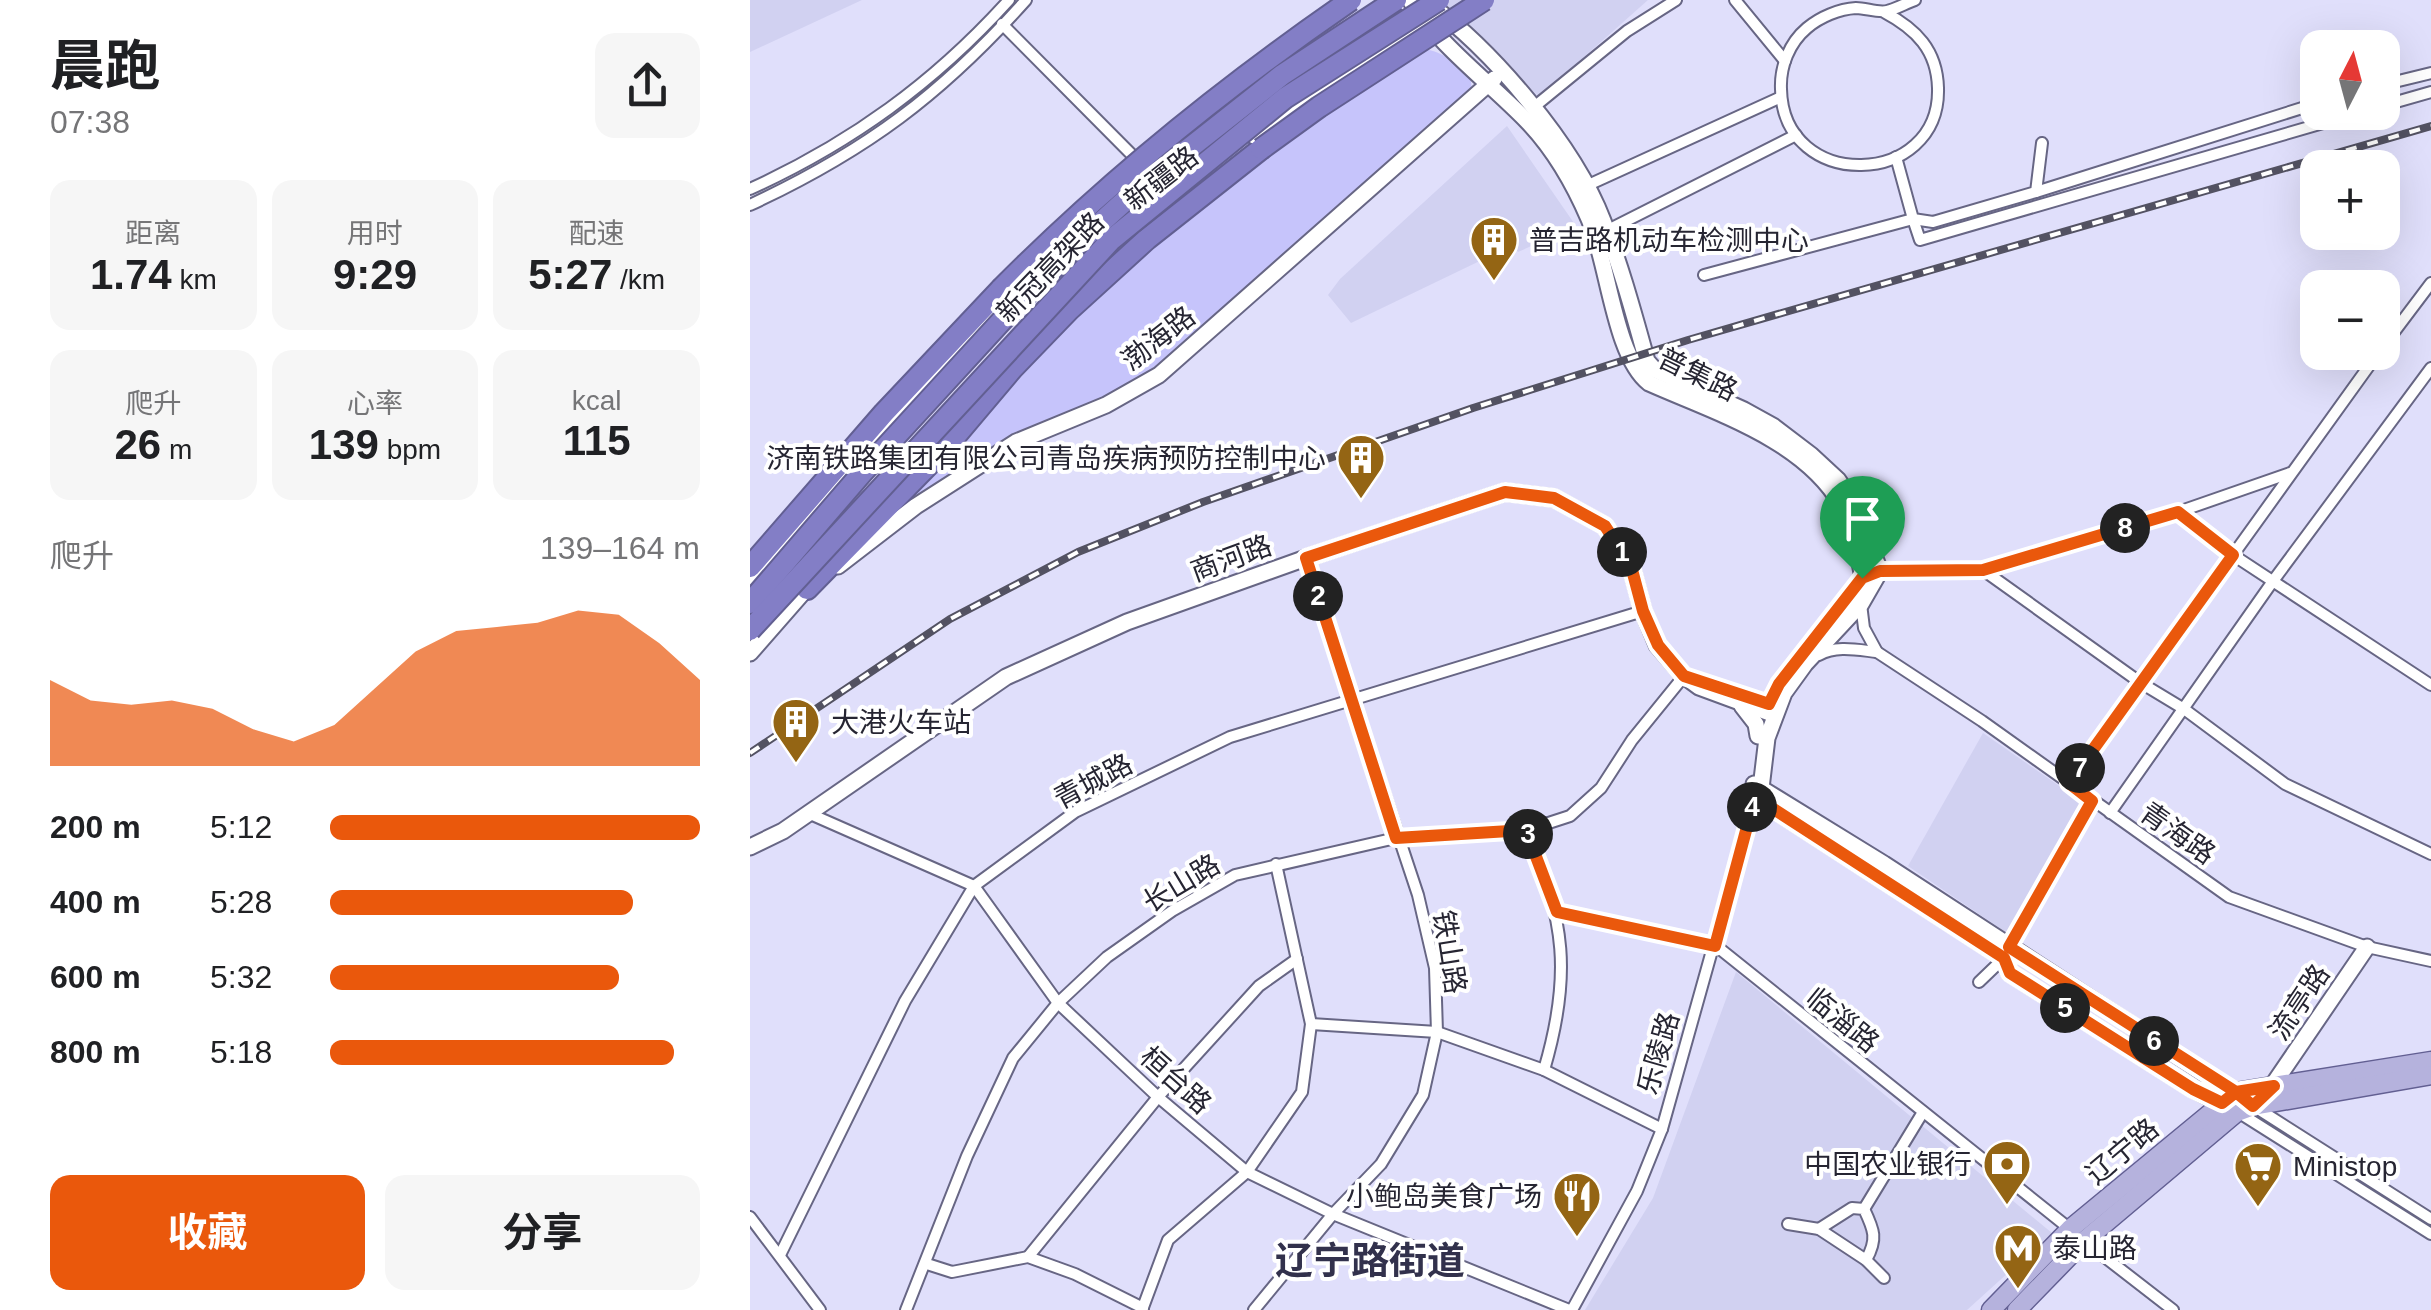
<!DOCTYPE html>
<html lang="zh">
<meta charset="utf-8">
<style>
body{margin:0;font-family:Arial,"Noto Sans SC",sans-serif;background:#f6f6f6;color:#202124;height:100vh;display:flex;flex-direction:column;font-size:38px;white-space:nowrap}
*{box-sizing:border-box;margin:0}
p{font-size:32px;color:#757577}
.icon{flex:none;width:55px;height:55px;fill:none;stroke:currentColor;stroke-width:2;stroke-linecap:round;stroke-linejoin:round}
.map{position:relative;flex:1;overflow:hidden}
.sheet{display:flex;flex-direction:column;background:#fff;width:750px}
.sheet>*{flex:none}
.needle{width:65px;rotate:6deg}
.buttons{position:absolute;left:1550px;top:30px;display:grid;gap:20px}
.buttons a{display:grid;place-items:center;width:100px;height:100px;border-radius:20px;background:#fff;box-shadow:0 10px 40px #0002;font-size:50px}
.pin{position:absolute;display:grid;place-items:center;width:85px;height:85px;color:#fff;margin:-102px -42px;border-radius:50% 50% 50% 0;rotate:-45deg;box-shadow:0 0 10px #0007}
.pin .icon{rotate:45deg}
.km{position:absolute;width:50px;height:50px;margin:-25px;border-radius:50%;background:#222;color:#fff;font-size:28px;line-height:50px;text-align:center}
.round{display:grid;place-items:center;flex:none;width:105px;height:105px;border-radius:20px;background:#f6f6f6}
.head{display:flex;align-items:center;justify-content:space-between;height:170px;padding:0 50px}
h1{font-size:55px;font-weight:700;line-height:75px}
.metrics{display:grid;grid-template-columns:repeat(3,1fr);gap:15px;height:170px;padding:10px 50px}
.metrics div{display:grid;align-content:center;border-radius:20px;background:#f6f6f6;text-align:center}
.metrics b{font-size:42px;font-weight:700}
.metrics small{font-size:28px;font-weight:400}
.metrics p{font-size:28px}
.chart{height:280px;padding:20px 50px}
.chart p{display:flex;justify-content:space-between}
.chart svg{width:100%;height:180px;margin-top:10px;fill:#ea580c;opacity:.7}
.primary-button{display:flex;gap:20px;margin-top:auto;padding:20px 50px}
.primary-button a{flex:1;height:115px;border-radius:20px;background:#ea580c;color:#fff;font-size:40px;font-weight:700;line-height:115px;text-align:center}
.primary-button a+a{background:#f6f6f6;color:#202124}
ul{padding:0 50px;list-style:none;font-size:32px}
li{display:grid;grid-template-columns:160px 120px 1fr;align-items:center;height:75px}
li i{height:25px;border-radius:12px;background:#ea580c}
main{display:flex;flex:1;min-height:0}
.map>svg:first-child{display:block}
.built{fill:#d1d1f1}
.green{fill:#c6c4fb}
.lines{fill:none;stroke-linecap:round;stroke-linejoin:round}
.street-casing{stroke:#676684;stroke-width:14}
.secondary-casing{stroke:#676684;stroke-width:19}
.primary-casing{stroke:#625f92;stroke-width:21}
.highway-casing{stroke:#625f92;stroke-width:24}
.street{stroke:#fff;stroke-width:10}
.secondary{stroke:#fff;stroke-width:15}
.primary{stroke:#b5b2dd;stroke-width:18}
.highway{stroke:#837ec6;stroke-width:20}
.rail-casing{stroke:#535262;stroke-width:8}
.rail{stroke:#fff;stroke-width:4;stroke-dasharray:11;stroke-linecap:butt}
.highway-bridge-casing{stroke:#625f92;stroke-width:24;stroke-linecap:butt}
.highway-bridge{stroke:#837ec6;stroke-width:20}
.route-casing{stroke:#fff;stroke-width:20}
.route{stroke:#ea580c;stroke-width:12}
.labels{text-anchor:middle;stroke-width:8;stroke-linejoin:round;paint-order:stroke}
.street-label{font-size:28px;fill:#262532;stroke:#fff}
.poi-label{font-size:28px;fill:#262532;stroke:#fff;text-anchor:start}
.district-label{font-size:38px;font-weight:bold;fill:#32314c;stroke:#fff}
</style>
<main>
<section class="sheet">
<div class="head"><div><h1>晨跑</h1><p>07:38</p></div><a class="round"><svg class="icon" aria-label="share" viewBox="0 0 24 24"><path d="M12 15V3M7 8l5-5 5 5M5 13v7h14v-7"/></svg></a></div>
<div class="metrics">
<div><p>距离</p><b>1.74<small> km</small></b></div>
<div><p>用时</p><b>9:29</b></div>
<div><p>配速</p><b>5:27<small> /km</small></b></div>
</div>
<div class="metrics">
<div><p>爬升</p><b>26<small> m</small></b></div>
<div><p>心率</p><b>139<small> bpm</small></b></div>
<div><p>kcal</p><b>115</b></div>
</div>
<div class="chart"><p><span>爬升</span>139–164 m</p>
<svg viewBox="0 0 160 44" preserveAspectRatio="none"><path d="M0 44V23L10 28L20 29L30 28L40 30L50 35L60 38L70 34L80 25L90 16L100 11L110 10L120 9L130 6L140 7L150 14L160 23V44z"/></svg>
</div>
<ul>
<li><b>200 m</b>5:12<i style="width:100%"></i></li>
<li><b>400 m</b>5:28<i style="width:82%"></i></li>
<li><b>600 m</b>5:32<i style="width:78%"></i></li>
<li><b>800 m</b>5:18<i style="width:93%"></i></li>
</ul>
<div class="primary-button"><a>收藏</a><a>分享</a></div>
</section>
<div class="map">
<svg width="1681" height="1310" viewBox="0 0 1681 1310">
<rect width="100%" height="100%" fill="#e0dffb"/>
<g class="built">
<path d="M0,0H112L0,52Z"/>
<path d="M687,0H898L789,97Z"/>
<path d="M757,126L826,226L768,252L763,245L601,323L578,295L590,279Z"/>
<path d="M1233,733L1331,801L1257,933L1158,866Z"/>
<path d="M986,972L1302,1233L1217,1310H835L903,1198Z"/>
</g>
<path class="green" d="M672,49C695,51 706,64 721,81L722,92L420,360L395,376L242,451L153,509C208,446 261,379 321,320C425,215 547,128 672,49Z"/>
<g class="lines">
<g class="street-casing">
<g id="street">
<path d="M985,0L1035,61"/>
<path d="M1134,12C1166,29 1187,50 1188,88C1191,188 1033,193 1031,89C1030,67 1039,43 1057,28C1070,17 1089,9 1106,8C1116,8 1127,13 1137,11C1146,9 1156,3 1165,0"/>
<path d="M252,24L391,164"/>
<path d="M1632,85L1681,73"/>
<path d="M1632,106L1681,92"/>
<path d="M784,107L877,31L926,0"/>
<path d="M1146,157L1163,219L1183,222L1286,192L1292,143"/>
<path d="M836,186L1031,97"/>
<path d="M0,189C101,143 184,83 259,0"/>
<path d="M1286,192L1568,103"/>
<path d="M0,205C116,151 191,95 276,0"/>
<path d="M856,231L1046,135"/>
<path d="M954,275L1163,219L1170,240L1611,112"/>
<path d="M1632,348L1681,283"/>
<path d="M1428,512L1483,555L1681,685"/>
<path d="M1233,570L1391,683L1434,709L1535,784L1681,854"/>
<path d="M1127,572L1233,570L1428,512L1540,473"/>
<path d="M1111,604L1114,628L1127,652L1232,721L1479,897L1617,947L1681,961"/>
<path d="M1069,655C1086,645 1108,650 1127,652"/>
<path d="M1319,783L1629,352"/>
<path d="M58,813L224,886L308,1003L408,1097L497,1172L583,1214L819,1310"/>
<path d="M1360,813L1523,581L1681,368"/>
<path d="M777,830C815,921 822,975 794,1070"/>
<path d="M807,912L965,945L1320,1229"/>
<path d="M1229,982L1254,958L1342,801"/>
<path d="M561,1024L687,1032L794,1070L912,1129"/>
<path d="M1505,1107L1681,1219"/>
<path d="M1488,1112L1681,1234"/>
<path d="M1114,1209L1173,1112"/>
<path d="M0,1217L70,1310"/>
<path d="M1038,1224L1069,1229L1116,1260L1134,1278"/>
<path d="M1069,1229L1102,1208L1114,1209C1124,1230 1128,1239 1116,1260"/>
<path d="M1334,1241L1423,1310"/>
<path d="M30,1255L155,1001L224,886L325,812L480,737L893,611"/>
<path d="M278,1257L408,1097L509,986L547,959"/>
<path d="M177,1264L202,1272L278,1257L325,1274L393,1308"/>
<path d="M156,1310L217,1156L263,1058L308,1003L357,957L422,911L485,875L646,838L777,830L820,816L851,788L882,740L934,676"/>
<path d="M392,1310L418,1240L497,1172L552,1092L561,1024L526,864"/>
<path d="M504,1310L583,1214L631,1164L673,1095L687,1032L685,968L668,895L556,558"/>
<path d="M822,1310L887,1191L912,1129L1005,797"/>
</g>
</g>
<g class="secondary-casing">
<g id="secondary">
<path d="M660,0C691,47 738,81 777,121C804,149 824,184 839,219C858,261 864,356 899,383C964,412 1053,439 1091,504C1104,527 1108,553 1113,578L1065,640"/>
<path d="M675,1C741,48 824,145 853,221C871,266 884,315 897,361L905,370L994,410L1023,426L1061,455L1088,480L1103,502L1130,571L1111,604L1055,664L1034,693L1017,738L1011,788L1005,797"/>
<path d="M504,136L617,58L682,21"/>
<path d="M88,566L166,506L266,442L356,405L409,375L744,79"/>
<path d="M0,579C111,466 211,343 324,232"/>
<path d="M0,653L63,581"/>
<path d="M992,706L1006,724L1008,736"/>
<path d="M1004,784L1134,864L1493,1098"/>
<path d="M1005,797L1254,958L1260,973L1443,1089L1480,1108"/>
<path d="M0,847L33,831L256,677L377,622L556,558L755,492L804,498L855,526L881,566L893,611L907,645L934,676L949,687L1025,715"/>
<path d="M1518,1092L1617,947"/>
</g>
</g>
<g class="primary-casing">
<g id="primary">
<path d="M1241,1310L1320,1229L1486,1092L1681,1061"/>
<path d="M1267,1310L1334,1241L1487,1112L1503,1106L1681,1075"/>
</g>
</g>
<g class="highway-casing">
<g id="highway">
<path d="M0,567L134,413L251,289"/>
<path d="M57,589L197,446L262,369L319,310L397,239L511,149"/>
</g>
</g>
<use href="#street" class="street"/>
<use href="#secondary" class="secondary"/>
<use href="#primary" class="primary"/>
<use href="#highway" class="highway"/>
<g class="rail-casing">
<path id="rail" d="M0,753L200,619L328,552L453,502L723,408L938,340L1681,126"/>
</g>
<use href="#rail" class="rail"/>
<g class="highway-bridge-casing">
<g id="highway-bridge">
<path d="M511,149L569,107L734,0"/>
<path d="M251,289C358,181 476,86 601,0"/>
<path d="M0,603L112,473L268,303L325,246L389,188L532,75L646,0"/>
<path d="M0,630L361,240L535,98L689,0"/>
</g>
</g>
<use href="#highway-bridge" class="highway-bridge"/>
</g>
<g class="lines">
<g class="route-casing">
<path id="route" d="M1112,578L1029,684L1019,704L934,676L908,645L893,611L881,566L855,526L804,498L755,492L556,558L646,838L776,830L807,912L965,946L1005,797L1254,958L1260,973L1443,1089L1472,1103L1486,1092L1524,1086L1503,1106L1486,1092L1259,947L1342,801L1319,783L1483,555L1428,512L1233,570L1130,571L1112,578"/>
</g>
<use href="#route" class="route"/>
</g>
<defs>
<g id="building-pin" transform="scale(2.5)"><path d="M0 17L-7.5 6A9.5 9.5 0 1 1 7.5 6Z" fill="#946514" stroke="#fff"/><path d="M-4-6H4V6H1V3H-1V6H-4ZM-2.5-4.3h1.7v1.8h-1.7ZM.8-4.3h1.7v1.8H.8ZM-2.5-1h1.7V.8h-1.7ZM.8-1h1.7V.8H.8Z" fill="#fff"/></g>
<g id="bank-pin" transform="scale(2.5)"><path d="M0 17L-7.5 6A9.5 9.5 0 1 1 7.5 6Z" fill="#946514" stroke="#fff"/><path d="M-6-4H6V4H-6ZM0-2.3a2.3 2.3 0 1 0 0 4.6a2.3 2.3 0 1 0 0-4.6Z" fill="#fff"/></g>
<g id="supermarket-pin" transform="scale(2.5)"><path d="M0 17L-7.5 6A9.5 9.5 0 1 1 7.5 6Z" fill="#946514" stroke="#fff"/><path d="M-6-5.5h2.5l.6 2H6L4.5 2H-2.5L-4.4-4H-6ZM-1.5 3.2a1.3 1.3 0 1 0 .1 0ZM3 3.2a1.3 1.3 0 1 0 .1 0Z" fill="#fff"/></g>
<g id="restaurant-pin" transform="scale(2.5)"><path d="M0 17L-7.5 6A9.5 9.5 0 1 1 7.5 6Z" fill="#946514" stroke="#fff"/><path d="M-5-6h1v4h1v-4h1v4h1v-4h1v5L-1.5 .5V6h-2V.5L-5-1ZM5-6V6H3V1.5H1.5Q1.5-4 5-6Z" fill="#fff"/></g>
<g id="metro-pin" transform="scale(2.5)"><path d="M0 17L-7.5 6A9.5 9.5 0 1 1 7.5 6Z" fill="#946514" stroke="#fff"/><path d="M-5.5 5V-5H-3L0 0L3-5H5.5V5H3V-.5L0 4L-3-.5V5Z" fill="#fff"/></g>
</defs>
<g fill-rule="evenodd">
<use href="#building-pin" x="744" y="240"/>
<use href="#building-pin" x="611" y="458"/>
<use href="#building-pin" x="46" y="722"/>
<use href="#bank-pin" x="1257" y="1164"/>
<use href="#supermarket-pin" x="1508" y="1166"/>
<use href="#restaurant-pin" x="827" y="1196"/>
<use href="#metro-pin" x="1268" y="1248"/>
</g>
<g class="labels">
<g class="street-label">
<text transform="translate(411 178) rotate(-38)" y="10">新疆路</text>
<text transform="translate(300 267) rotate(-46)" y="10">新冠高架路</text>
<text transform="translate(408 338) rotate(-38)" y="10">渤海路</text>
<text transform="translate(948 374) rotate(26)" y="10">普集路</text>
<text transform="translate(481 558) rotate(-20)" y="10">商河路</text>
<text transform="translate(343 781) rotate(-28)" y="10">青城路</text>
<text transform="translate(1428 833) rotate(35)" y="10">青海路</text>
<text transform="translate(431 883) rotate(-31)" y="10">长山路</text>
<text transform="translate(700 952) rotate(81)" y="10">铁山路</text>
<text transform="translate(1549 1002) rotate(-56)" y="10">流亭路</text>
<text transform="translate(1093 1020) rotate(39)" y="10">临淄路</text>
<text transform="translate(908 1053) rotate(-74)" y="10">乐陵路</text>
<text transform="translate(426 1080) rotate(42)" y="10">桓台路</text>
<text transform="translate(1372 1151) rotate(-40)" y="10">辽宁路</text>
</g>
<g class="poi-label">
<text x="779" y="250">普吉路机动车检测中心</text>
<text x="576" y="468" text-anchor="end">济南铁路集团有限公司青岛疾病预防控制中心</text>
<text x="81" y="732">大港火车站</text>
<text x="1222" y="1174" text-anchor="end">中国农业银行</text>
<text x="1543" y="1176">Ministop</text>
<text x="792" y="1206" text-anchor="end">小鲍岛美食广场</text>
<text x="1303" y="1258">泰山路</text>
</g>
<g class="district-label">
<text x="620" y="1274">辽宁路街道</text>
</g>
</g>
</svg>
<div class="buttons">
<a><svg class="needle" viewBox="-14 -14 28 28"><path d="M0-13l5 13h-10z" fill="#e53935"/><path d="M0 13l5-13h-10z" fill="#757577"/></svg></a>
<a>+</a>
<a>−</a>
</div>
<div class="pin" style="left:1112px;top:578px;background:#1e9e55"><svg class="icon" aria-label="arrive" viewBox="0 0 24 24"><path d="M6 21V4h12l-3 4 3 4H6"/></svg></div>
<b class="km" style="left:872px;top:552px">1</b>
<b class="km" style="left:568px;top:596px">2</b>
<b class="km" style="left:778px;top:834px">3</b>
<b class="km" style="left:1002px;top:807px">4</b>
<b class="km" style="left:1315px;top:1008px">5</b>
<b class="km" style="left:1404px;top:1041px">6</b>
<b class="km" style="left:1330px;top:768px">7</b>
<b class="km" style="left:1375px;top:528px">8</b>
</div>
</main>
